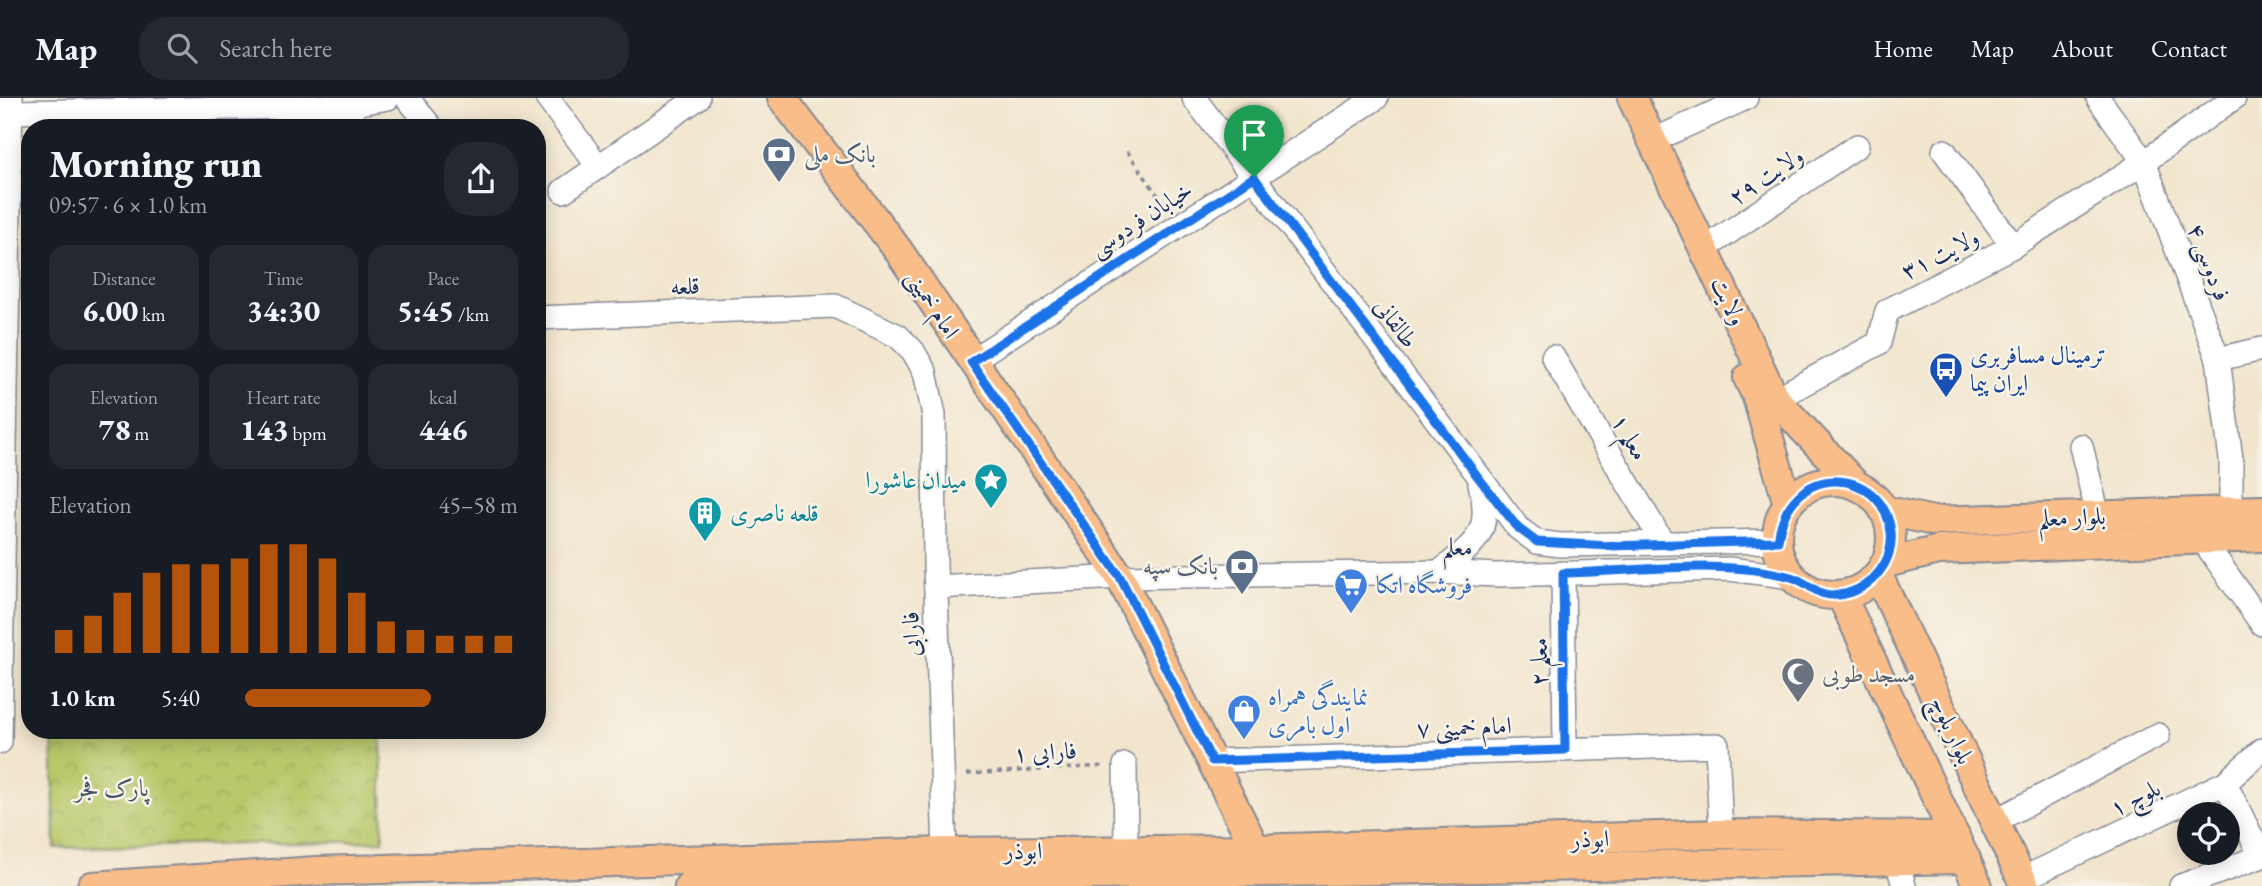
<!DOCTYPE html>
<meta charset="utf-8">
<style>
body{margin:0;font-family:"EB Garamond",Amiri,serif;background:#242831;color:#f1f3f6;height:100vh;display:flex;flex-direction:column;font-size:26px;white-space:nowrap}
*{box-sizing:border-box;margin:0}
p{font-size:23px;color:#9ea1a6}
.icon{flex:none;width:38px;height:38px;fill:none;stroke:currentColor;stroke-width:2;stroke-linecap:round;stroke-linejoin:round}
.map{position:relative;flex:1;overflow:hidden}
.sheet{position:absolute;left:21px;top:21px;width:525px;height:620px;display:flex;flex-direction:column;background:#171b24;border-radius:28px;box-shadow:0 4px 18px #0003}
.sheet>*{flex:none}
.controls{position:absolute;left:2177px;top:704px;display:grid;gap:14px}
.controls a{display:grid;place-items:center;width:63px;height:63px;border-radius:50%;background:#171b24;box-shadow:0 4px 18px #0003;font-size:35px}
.pin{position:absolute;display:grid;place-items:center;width:60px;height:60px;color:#fff;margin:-72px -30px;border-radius:50% 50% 50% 0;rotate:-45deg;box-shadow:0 0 7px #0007}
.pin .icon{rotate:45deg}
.round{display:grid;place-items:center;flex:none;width:74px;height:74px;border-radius:28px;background:#242831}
.head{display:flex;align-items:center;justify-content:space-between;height:119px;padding:0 28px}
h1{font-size:38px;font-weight:800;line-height:52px}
.stats{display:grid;grid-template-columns:repeat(3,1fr);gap:10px;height:119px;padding:7px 28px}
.stats div{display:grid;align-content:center;border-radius:18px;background:#242831;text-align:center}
.stats b{font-size:30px;font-weight:800}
.stats small{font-size:19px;font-weight:400}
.stats p{font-size:19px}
.chart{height:196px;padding:14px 28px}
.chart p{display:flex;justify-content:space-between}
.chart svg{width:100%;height:126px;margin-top:7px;stroke:#b45309;stroke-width:6}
ul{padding:0 28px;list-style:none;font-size:23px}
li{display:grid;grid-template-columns:112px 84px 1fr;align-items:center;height:52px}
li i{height:18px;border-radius:9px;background:#b45309}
header{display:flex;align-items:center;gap:42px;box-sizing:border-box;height:98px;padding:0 35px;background:#171b24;border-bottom:2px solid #363941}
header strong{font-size:33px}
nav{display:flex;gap:38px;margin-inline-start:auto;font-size:24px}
.search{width:490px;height:63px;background:#242831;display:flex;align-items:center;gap:18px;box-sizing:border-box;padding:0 24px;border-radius:28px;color:#9ea1a6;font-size:26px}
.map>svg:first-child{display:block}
.park{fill:url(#park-crowns);stroke:#6a7c64;stroke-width:2}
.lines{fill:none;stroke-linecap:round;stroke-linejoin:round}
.minor-casing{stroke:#868a96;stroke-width:26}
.major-casing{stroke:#868a96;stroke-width:32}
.path{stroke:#868a96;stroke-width:3.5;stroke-dasharray:5 5;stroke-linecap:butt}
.minor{stroke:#fff;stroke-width:23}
.major{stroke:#f8bd89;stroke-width:28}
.route-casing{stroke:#fff;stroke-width:14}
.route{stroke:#1a73e8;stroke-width:9}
.labels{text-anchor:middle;stroke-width:5;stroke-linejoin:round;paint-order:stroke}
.service-label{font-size:24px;fill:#4e5e75;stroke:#f7f3e8;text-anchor:start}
.street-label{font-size:24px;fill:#1b2f5e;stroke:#f7f3e8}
.transit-label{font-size:24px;fill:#164399;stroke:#f7f3e8;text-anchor:start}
.culture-label{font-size:24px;fill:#0d838f;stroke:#f7f3e8;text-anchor:end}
.shop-label{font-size:24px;fill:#366cbe;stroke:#f7f3e8;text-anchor:start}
.worship-label{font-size:24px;fill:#5b616d;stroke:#f7f3e8;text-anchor:start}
.park-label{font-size:24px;fill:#425561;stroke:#f7f3e8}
</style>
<header>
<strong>Map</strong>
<div class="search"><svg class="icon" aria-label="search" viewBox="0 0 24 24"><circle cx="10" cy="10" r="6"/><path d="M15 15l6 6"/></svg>Search here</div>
<nav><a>Home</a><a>Map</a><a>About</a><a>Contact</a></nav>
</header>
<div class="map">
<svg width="2262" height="788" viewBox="0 0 2262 788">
<defs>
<pattern id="park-crowns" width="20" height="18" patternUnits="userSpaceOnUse" patternTransform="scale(1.75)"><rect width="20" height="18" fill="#b9c86a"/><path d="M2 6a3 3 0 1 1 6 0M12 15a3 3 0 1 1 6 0" fill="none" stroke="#9eac5e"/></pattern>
</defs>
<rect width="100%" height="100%" fill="#f7f3e8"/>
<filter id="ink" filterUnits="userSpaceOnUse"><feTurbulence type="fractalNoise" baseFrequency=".0143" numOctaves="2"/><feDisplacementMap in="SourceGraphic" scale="14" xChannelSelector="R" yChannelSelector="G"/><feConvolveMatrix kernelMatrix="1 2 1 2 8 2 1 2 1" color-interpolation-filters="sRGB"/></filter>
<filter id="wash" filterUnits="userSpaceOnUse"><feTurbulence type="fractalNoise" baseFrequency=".00686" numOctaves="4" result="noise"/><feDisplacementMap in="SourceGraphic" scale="28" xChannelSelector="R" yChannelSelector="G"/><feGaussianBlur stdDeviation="1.57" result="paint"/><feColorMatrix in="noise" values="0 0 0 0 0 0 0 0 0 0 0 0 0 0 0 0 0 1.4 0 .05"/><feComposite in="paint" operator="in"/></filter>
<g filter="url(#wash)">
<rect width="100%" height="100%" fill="#f2e5cd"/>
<path class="park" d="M52,632H381L383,743L55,750Z"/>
</g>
<g filter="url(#ink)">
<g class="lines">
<g class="minor-casing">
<g id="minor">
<path d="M407,0L432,30"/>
<path d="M547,0L598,68"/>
<path d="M1194,0L1518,430L1537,444L1560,447L1778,443"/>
<path d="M2098,0L2144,64L2218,261L2231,361V413"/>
<path d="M343,8L358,30"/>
<path d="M11,14L343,8L388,0"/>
<path d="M1652,43L1746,0"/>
<path d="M1944,53L2013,148"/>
<path d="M563,93L698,0"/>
<path d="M1704,151L1857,48"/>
<path d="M537,220L835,208L898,238L913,253L925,274L934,317L935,466L945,754"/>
<path d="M1553,259L1663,445"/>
<path d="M2218,261L2262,251"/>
<path d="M971,263L1376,0"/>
<path d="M1775,301L1879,245L1887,213L2013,148L2144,64L2234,0"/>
<path d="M2081,348L2098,418"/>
<path d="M2202,441L2262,526"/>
<path d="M1440,474C1476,444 1493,435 1480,386"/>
<path d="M1563,475L1565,652"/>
<path d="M936,489L1120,479L1440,474L1495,477L1729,471L1793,479"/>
<path d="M0,644L11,0"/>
<path d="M1212,663L1717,647L1721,736"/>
<path d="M1125,667L1126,752"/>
<path d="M2225,685L2261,758"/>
<path d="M1995,723L2158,637"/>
<path d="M1897,762L1904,788"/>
<path d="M2022,781L2225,685L2262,652"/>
<path d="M2181,788L2262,758"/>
</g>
</g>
<g class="major-casing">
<g id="major">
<path d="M782,0L898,152L1120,479L1263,766"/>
<path d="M1632,0L1775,301L1855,386"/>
<path d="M1748,280L1757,299L1788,406"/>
<circle cx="1834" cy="440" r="57"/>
<path d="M1884,412L1933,423L2262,412"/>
<path d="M1886,465L1939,452L2262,439"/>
<path d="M1878,477L2025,788"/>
<path d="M1841,497L1978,788"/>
<path d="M92,788L316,773L945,754L1256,751L1721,736L1955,738"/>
<path d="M689,788L947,780L1966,761"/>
</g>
</g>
<g class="path">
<path d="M1127,53L1168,112"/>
<path d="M967,676L1105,668"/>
</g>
<use href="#minor" class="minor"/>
<use href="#major" class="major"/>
</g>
</g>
<g class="lines" filter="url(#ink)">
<g class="route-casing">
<path id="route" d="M1254,79L1478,379L1518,430L1537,444L1610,448L1778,443C1788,361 1883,368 1891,434C1894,463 1873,489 1845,496C1817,502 1812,485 1791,479C1723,460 1634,474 1563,475L1565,652L1212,663L1120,479L971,264Z"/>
</g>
<use href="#route" class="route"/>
</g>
<defs>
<g id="bank-pin" transform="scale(1.75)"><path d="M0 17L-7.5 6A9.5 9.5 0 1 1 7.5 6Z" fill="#5c6f8a" stroke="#f7f3e8"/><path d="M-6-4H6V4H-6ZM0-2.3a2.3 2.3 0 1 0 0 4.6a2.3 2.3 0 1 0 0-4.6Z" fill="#fff"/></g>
<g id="bus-pin" transform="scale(1.75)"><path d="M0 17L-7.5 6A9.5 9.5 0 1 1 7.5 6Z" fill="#1a4fb4" stroke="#f7f3e8"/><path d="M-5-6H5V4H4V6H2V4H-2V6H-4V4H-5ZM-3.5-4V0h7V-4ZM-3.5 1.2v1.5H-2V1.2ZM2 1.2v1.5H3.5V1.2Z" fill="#fff"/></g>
<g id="sight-pin" transform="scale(1.75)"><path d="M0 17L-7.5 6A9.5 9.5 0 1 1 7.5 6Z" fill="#0f9aa8" stroke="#f7f3e8"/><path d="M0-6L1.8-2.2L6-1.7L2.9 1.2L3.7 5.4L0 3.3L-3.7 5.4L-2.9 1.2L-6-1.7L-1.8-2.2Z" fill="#fff"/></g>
<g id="building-pin" transform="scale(1.75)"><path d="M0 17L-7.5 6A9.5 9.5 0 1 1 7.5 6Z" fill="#0f9aa8" stroke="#f7f3e8"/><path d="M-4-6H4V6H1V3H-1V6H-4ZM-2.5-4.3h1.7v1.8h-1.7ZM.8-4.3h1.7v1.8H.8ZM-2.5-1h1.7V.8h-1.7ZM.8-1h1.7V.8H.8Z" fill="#fff"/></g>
<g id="supermarket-pin" transform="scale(1.75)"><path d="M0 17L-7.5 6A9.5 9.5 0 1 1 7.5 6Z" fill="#3f7fe0" stroke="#f7f3e8"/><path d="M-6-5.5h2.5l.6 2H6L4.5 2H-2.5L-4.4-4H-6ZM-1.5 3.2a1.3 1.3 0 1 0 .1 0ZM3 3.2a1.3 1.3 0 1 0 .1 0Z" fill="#fff"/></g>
<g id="mosque-pin" transform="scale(1.75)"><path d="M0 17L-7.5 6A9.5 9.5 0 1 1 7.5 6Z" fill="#6b7280" stroke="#f7f3e8"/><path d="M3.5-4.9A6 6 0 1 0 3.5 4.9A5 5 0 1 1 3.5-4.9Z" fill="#fff"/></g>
<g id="shop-pin" transform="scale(1.75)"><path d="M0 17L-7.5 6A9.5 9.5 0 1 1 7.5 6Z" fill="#3f7fe0" stroke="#f7f3e8"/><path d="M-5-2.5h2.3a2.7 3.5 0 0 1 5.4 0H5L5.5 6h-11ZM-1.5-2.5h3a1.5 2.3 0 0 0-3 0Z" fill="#fff"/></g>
</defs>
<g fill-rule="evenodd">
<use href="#bank-pin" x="779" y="56"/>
<use href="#bus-pin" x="1946" y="271"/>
<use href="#sight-pin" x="991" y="382"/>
<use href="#building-pin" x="705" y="415"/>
<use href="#bank-pin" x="1242" y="468"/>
<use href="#supermarket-pin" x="1351" y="487"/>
<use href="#mosque-pin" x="1798" y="576"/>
<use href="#shop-pin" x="1244" y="613"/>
</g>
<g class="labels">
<g class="service-label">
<text x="804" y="64">بانک ملی</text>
<text x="1218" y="476" text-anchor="end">بانک سپه</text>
</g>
<g class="street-label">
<text transform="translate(1766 78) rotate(-34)" y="8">ولایت ۲۹</text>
<text transform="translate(1141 121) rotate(-33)" y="8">خیابان فردوسی</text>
<text transform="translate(1940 156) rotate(-27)" y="8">ولایت ۳۱</text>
<text transform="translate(2209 164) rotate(69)" y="8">فردوسی ۴</text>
<text transform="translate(685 188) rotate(-2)" y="8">قلعه</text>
<text transform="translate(1729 203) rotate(64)" y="8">ولایت</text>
<text transform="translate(933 206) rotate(57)" y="8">امام خمینی</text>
<text transform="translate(1396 225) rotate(53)" y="8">طالقانی</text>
<text transform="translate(1630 339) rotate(60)" y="8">معلم ۱</text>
<text transform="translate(2072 419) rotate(-2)" y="8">بلوار معلم</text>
<text transform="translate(1458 449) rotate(3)" y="8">معلم</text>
<text transform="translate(911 536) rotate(-92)" y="8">فارابی</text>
<text transform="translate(1539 564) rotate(-90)" y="8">معلم ۲</text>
<text transform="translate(1464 629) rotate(-2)" y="8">امام خمینی ۷</text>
<text transform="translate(1952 632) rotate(65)" y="8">بلوار بلوچ</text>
<text transform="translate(1045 654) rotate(-3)" y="8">فارابی ۱</text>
<text transform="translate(2135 700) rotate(-26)" y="8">بلوچ ۱</text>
<text transform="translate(1590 741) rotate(-2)" y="8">ابوذر</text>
<text transform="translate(1023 753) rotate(-1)" y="8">ابوذر</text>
</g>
<g class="transit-label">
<text x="1970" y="265">ترمینال مسافربری<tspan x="1970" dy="28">ایران پیما</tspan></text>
</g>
<g class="culture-label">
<text x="967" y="390">میدان عاشورا</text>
<text x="730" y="423" text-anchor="start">قلعه ناصری</text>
</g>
<g class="shop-label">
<text x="1376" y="495">فروشگاه اتکا</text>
<text x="1268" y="607">نمایندگی همراه<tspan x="1268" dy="28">اول بامری</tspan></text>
</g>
<g class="worship-label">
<text x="1822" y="584">مسجد طوبی</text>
</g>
<g class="park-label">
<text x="112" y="698">پارک فجر</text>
</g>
</g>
</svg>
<div class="controls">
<a><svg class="icon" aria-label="locate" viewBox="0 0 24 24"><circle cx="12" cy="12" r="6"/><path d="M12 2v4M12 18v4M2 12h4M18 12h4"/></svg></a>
</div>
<div class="pin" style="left:1254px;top:79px;background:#1e9e55"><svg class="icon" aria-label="arrive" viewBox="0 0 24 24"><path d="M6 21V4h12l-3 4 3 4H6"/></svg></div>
<section class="sheet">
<div class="head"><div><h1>Morning run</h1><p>09:57 · 6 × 1.0 km</p></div><a class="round"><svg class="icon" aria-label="share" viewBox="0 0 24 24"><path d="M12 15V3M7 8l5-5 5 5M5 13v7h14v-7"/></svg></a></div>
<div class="stats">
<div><p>Distance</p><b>6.00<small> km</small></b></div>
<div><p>Time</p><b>34:30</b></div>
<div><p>Pace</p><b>5:45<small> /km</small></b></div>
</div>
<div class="stats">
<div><p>Elevation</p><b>78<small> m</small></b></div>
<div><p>Heart rate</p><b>143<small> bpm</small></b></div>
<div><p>kcal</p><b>446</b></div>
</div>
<div class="chart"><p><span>Elevation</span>45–58 m</p>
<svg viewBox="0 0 160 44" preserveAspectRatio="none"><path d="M5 44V36M15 44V31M25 44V23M35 44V16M45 44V13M55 44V13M65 44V11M75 44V6M85 44V6M95 44V11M105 44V23M115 44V33M125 44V36M135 44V38M145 44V38M155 44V38"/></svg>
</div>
<ul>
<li><b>1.0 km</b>5:40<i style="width:68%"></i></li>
</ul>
</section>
</div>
